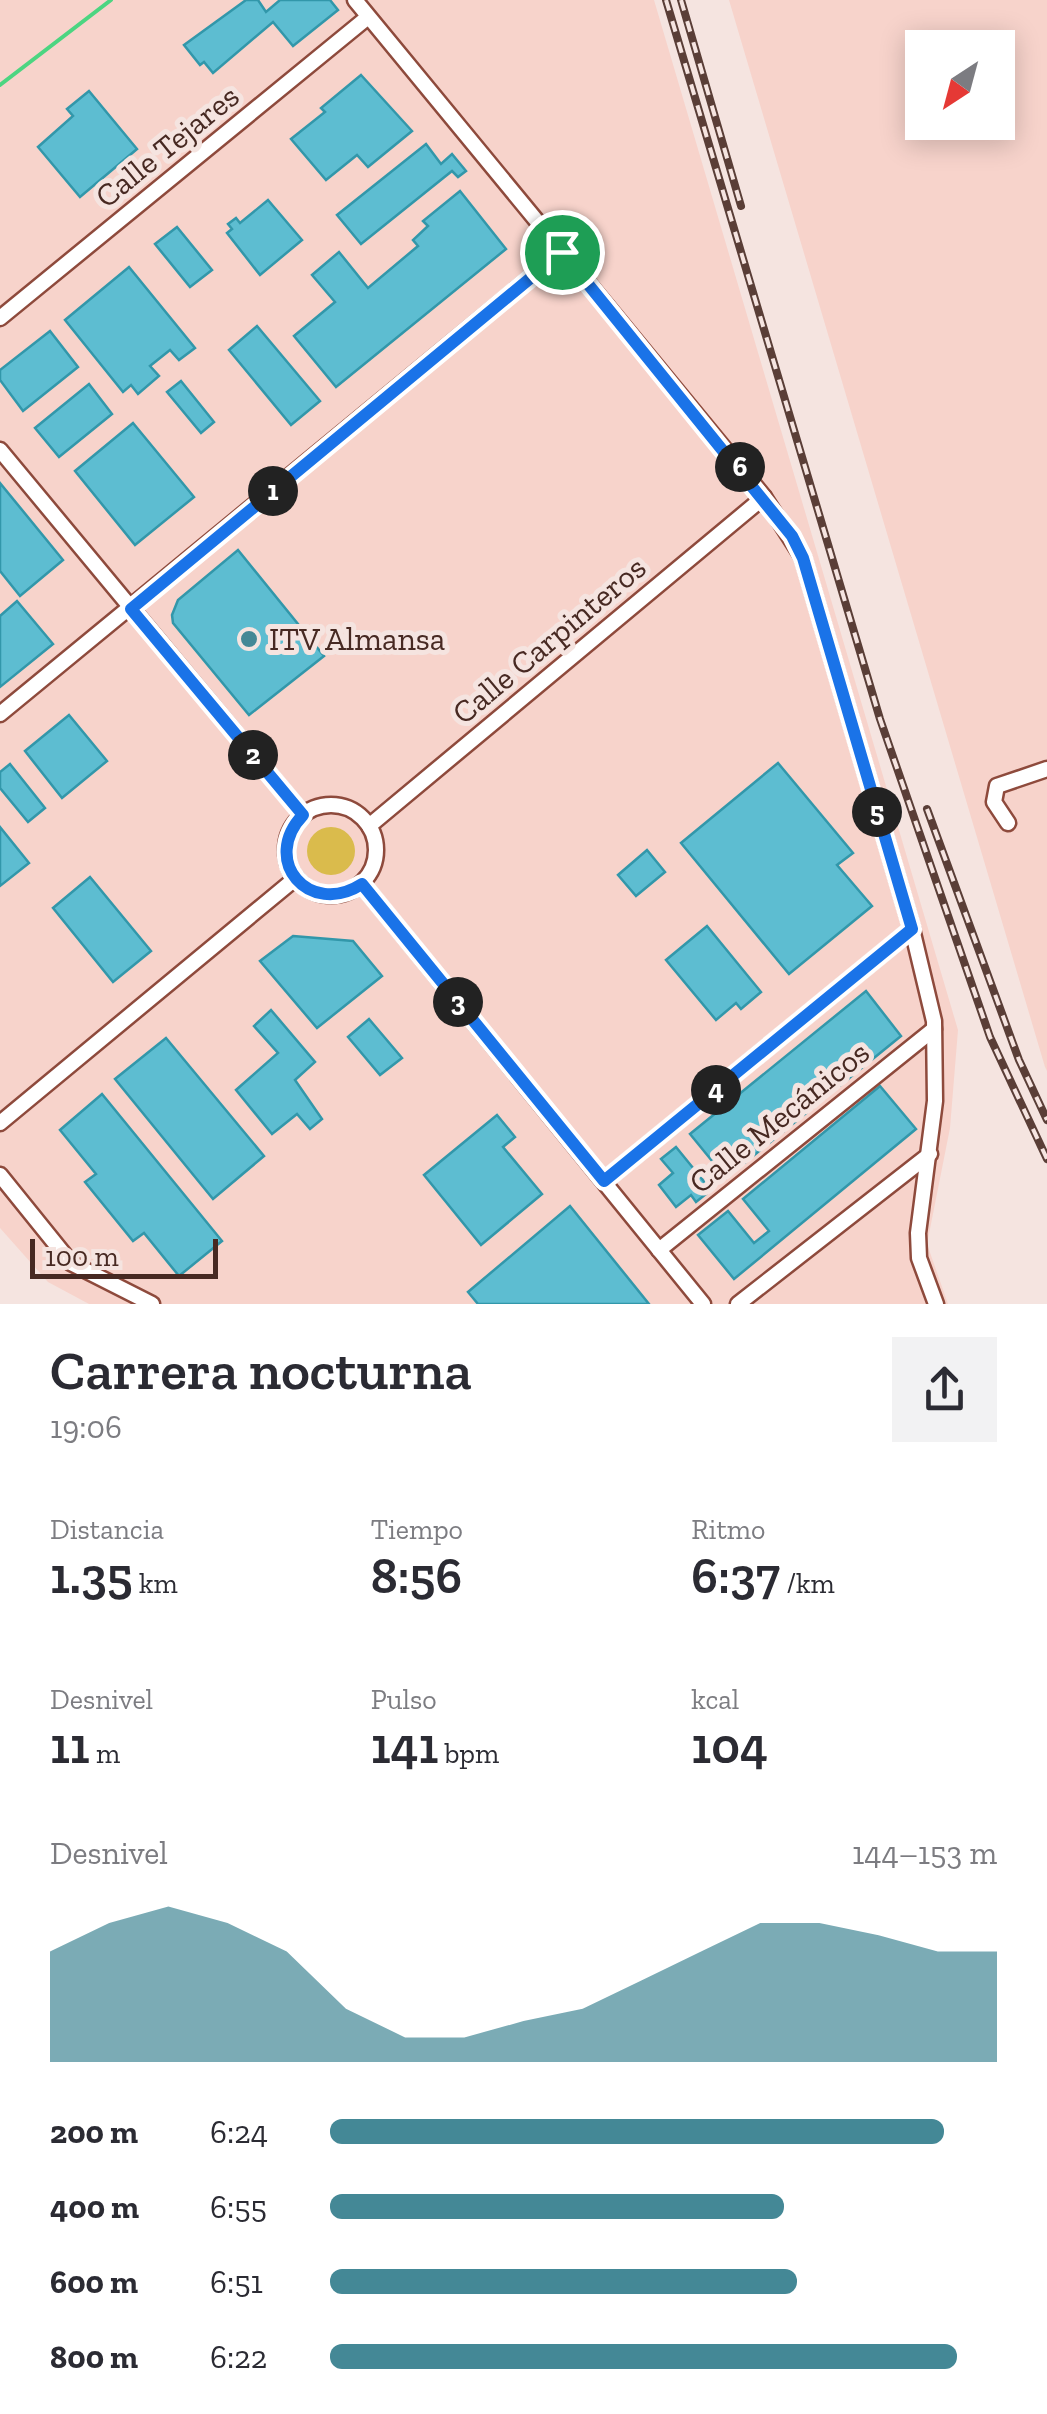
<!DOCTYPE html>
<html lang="es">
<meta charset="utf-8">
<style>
body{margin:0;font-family:"Zilla Slab",serif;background:#f2f2f3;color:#2b2b33;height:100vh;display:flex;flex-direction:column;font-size:38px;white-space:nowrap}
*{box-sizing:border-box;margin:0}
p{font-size:32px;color:#7c7c81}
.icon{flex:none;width:55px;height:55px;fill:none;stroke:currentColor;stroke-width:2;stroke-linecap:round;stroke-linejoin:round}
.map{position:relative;height:1304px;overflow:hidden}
.drawer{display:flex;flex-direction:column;background:#fff;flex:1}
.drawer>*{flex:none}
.needle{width:65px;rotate:216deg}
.tools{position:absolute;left:905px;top:30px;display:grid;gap:20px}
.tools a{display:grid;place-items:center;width:110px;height:110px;border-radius:0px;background:#fff;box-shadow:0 5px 25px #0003;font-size:50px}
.scale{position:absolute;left:30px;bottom:25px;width:188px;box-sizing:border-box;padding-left:10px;border:5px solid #472922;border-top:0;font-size:28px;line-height:35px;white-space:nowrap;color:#472922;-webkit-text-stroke:8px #f5e4e0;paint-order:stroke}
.pin{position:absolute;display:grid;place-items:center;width:85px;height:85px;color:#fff;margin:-42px;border:5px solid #fff;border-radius:50%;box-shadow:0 2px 10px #0007}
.km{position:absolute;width:50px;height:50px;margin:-25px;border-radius:50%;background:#222;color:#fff;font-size:28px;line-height:50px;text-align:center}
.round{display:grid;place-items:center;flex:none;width:105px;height:105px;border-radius:0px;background:#f2f2f3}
.overview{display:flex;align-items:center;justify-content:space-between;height:170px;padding:0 50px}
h1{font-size:55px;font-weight:600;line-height:75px}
.stats{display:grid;grid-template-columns:repeat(3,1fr);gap:15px;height:170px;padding:10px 50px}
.stats div{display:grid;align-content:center}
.stats b{font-size:50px;font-weight:600}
.stats small{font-size:28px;font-weight:400}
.stats p{font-size:28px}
.chart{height:280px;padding:20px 50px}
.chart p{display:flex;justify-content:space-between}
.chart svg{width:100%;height:180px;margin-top:10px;fill:#448896;opacity:.7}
ul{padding:0 50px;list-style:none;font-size:32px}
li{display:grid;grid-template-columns:160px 120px 1fr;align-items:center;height:75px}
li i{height:25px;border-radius:12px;background:#448896}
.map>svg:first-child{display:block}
.built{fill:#f7d3cb;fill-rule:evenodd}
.green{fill:#dabb4c}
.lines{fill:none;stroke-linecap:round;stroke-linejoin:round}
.stream{stroke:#4cd581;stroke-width:4}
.building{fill:#5dbdd1;stroke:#3297aa;stroke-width:2.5}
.minor-casing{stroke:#8e4a3c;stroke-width:19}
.minor{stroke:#fff;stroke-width:14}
.rail-casing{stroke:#5a3e37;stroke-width:8}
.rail{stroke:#f5e4e0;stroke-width:4;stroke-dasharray:11;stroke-linecap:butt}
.route-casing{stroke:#fff;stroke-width:20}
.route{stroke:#1a73e8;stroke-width:12}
.poi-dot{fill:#448896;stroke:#f5e4e0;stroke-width:4}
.labels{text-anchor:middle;stroke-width:10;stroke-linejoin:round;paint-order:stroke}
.street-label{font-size:32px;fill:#472922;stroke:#f5e4e0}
.poi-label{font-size:32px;fill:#472922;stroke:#f5e4e0;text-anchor:start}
</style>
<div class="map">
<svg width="1047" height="1304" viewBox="0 0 1047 1304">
<rect width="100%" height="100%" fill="#f5e4e0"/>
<g class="built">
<path d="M0,0H654L958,1030L950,1128L927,1244L948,1304H89L48,1282L0,1228Z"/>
<path d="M729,0H1047V1071L1045,1067ZM922,48H998V122H922Z"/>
</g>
<circle class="green" cx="331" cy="851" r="24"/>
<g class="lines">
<path class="stream" d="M0,85L111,0"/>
</g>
<g class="building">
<path d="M246,0H258L266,12L280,0H330L338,10L293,46L273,22L213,73L204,62L200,65L184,45Z"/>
<path d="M361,75L412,131L368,167L357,155L326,180L291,139L325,112L321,108Z"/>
<path d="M89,91L137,149L80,197L38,147L73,116L67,109Z"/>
<path d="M426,144L441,164L452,154L466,171L458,177L452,171L361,244L337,215Z"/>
<path d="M460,191L506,249L336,387L294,336L335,302L312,275L339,252L368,288L418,246L413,240L428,226L423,221Z"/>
<path d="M268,200L302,240L260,275L227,233L232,229L228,224L236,218L240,223Z"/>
<path d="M177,227L212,270L190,287L155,244Z"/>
<path d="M129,267L195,348L179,360L170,350L150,366L159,376L138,394L131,385L123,392L65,320Z"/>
<path d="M257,326L320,401L291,425L229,350Z"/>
<path d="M50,331L78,367L23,411L0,380V370Z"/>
<path d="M181,381L214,422L201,433L167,392Z"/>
<path d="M89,384L112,414L59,457L35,428Z"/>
<path d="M133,423L194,497L135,545L75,471Z"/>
<path d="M0,483L63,560L20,596L0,571Z"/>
<path d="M238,550L324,656L249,715L173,623L172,615L178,600Z"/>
<path d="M17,601L53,644L0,687V616Z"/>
<path d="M69,715L107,761L62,798L25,751Z"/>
<path d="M778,763L853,853L837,865L872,906L789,974L681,843Z"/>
<path d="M10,764L45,808L28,822L0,788V772Z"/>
<path d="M0,827L29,863L0,886Z"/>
<path d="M647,850L665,872L636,896L618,875Z"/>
<path d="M90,877L151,951L113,982L53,908Z"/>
<path d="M707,926L761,992L741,1009L736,1003L716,1020L666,960Z"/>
<path d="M293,936L353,941L382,976L317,1028L260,961Z"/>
<path d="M866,991L901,1036L726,1178L690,1134Z"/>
<path d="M271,1010L315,1062L295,1080L322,1119L310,1129L297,1114L272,1134L236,1090L278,1053L254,1026Z"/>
<path d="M369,1019L402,1058L380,1075L348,1037Z"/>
<path d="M166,1038L264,1156L213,1199L115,1079Z"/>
<path d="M880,1086L916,1129L734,1279L698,1235L728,1211L754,1243L769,1231L743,1199Z"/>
<path d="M102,1094L222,1241L179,1276L144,1233L133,1241L85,1182L96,1174L60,1130Z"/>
<path d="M497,1115L515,1137L503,1147L542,1194L481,1245L424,1175Z"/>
<path d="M676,1147L711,1190L696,1202L691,1195L676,1207L659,1185L673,1173L661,1159Z"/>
<path d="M570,1206L649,1304H478L468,1292Z"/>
</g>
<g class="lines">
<g class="minor-casing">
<g id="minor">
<path d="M355,0L764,497L803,558L912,929L934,1021L935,1101L918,1233L919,1258L936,1304"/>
<path d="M0,318L368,17"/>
<path d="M0,450L303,815"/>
<path d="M0,714L562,252"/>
<circle cx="331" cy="850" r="45"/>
<path d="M1008,823L994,802L997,786L1047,769"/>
<path d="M369,826L764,497"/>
<path d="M362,884L703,1304"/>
<path d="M0,1123L296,878"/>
<path d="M0,1175L71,1263L152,1304"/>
<path d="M604,1181L912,929"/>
<path d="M659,1250L934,1029"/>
<path d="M738,1304L930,1154"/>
</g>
</g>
<use href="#minor" class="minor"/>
<g class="rail-casing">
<g id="rail">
<path d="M666,0L880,719L990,1037L1047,1159"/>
<path d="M681,0L741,206"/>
<path d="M927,809L1019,1060L1047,1120"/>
</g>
</g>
<use href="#rail" class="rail"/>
</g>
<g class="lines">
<g class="route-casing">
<path id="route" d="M562,252L792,536L803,558L912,929L604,1181L362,884C309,918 260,860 303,815L131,609Z"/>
</g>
<use href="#route" class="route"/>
</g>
<circle class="poi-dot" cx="249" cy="639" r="10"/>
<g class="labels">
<g class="street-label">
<text transform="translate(167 146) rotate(-39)" y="11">Calle Tejares</text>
<text transform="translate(549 640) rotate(-40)" y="11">Calle Carpinteros</text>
<text transform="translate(779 1117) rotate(-39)" y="11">Calle Mecánicos</text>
</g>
<g class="poi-label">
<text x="269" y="650">ITV Almansa</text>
</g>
</g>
</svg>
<div class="tools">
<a><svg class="needle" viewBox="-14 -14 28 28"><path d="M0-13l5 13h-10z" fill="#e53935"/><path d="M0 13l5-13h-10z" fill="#7c7c81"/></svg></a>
</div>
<div class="scale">100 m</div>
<div class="pin" style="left:562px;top:252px;background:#1e9e55"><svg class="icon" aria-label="arrive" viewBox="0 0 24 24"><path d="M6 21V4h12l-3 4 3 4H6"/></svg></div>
<b class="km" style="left:273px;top:491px">1</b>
<b class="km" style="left:253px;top:755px">2</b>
<b class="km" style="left:458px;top:1002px">3</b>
<b class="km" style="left:716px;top:1090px">4</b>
<b class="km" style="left:877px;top:812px">5</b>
<b class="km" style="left:740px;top:467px">6</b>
</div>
<section class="drawer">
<div class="overview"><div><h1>Carrera nocturna</h1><p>19:06</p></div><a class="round"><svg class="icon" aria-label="share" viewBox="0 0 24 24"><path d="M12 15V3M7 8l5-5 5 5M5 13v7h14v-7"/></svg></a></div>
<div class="stats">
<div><p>Distancia</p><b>1.35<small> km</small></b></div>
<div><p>Tiempo</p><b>8:56</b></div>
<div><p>Ritmo</p><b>6:37<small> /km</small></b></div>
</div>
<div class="stats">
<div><p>Desnivel</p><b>11<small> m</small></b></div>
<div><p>Pulso</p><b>141<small> bpm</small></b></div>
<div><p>kcal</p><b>104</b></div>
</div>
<div class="chart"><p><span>Desnivel</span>144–153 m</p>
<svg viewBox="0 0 160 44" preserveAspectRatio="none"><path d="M0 44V17L10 10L20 6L30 10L40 17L50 31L60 38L70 38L80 34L90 31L100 24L110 17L120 10L130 10L140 13L150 17L160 17V44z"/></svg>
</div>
<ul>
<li><b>200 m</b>6:24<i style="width:92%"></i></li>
<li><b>400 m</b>6:55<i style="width:68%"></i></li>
<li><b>600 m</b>6:51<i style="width:70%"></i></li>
<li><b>800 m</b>6:22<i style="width:94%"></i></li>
</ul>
</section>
